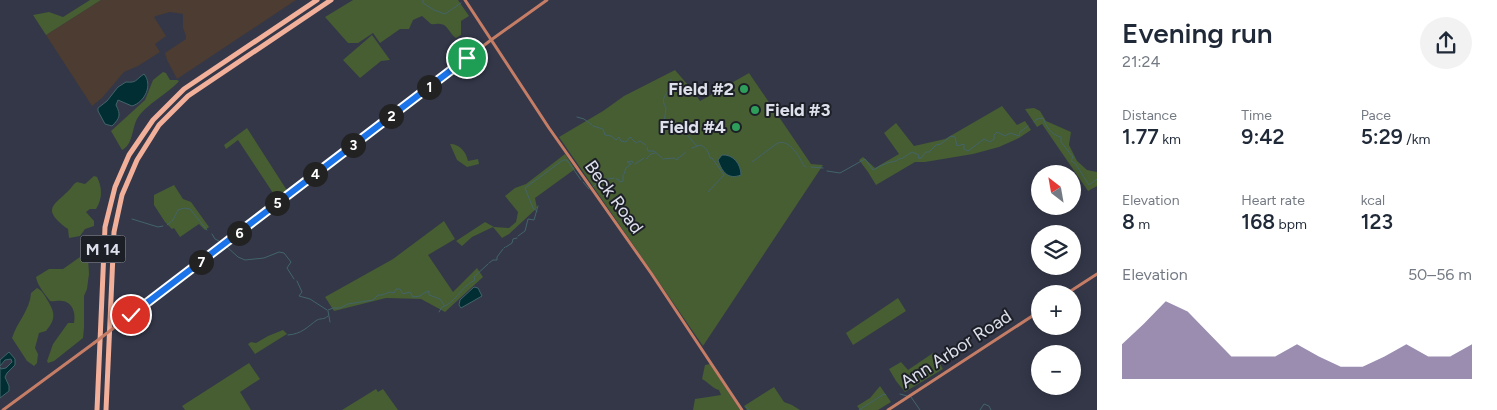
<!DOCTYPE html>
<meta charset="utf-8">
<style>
body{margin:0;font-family:Figtree,sans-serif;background:#f2f2f3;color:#1f2937;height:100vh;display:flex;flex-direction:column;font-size:19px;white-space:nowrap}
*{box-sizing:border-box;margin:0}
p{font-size:16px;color:#747a83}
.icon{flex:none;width:28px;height:28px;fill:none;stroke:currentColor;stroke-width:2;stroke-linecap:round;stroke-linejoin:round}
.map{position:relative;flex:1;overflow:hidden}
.panel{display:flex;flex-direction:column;background:#fff;width:400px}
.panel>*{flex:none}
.needle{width:32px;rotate:329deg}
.controls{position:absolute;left:1031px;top:165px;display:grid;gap:10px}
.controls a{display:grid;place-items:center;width:50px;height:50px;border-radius:50%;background:#fff;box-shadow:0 2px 12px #0003;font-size:25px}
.pin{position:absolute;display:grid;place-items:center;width:42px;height:42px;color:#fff;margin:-21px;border:2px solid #fff;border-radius:50%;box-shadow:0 1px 5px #0007}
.km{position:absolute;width:25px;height:25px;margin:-12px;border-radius:50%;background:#222;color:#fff;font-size:14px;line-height:25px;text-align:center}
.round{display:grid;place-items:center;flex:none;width:52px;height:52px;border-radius:26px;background:#f2f2f3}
.summary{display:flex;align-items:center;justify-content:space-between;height:85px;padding:0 25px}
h1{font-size:28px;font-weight:600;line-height:38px}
.stats{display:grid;grid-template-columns:repeat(3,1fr);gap:8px;height:85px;padding:5px 25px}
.stats div{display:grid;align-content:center}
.stats b{font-size:21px;font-weight:600}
.stats small{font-size:14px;font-weight:400}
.stats p{font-size:14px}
.chart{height:140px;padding:10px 25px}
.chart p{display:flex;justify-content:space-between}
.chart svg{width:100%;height:90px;margin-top:5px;fill:#705d90;opacity:.7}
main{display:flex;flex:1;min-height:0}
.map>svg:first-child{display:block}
.industrial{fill:#4c3c31}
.green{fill:#475d32}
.water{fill:#002e32;stroke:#43646a}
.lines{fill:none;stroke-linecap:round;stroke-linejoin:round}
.stream{stroke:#43646a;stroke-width:1}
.secondary{stroke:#c57d66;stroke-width:3}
.motorway{stroke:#f2af99;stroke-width:5}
.secondary-bridge{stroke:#c57d66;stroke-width:3}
.route-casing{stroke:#fff;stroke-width:10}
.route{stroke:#1a73e8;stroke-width:6}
.leisure-dot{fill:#2e9e5b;stroke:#1d1f27;stroke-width:2}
.labels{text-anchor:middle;stroke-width:4;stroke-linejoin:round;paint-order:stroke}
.shield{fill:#1d1f27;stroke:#a4a7b1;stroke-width:1}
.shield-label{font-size:16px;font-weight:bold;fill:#dee1ec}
.poi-label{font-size:18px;font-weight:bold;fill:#dee1ec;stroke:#1d1f27;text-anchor:end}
.street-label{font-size:18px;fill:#dee1ec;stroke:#1d1f27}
</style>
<main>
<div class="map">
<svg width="1097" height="410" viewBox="0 0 1097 410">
<rect width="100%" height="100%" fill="#333748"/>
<path class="industrial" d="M101,0H296L177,79L167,60L165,53L186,39V36L183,28V14L170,12L156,16L154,17L166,36L155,44L160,52L138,66L124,72L102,98L92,106L46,35Z"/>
<g class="green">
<path d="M90,0H101L46,35L33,15L49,12L63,17Z"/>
<path d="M353,0H458L469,16L461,21V35L456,38C450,35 448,24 440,24C437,23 434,25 431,24L422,16L413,20L409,29H400L380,43L373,33L358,43H348L325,17Z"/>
<path d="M372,35L390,60L381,61L360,78L343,60Z"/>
<path d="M675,70L694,92L700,101L749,73L811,164L823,165L703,346L559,137L603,111L624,96Z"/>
<path d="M163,72L166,73L170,80H177L179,81C168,94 146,104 137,119C132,128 133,145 122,150L111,131L145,100L153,80Z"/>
<path d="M1002,106L1017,125L1025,121L1031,130L1019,138L999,147L973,154L925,162H915L876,185L868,172L859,160L863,157L875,168L899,154L884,133L896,123L914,146L945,139Z"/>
<path d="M1034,108L1040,111L1046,121L1071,132L1069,145L1077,161L1087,170L1097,172V186L1088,191L1042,124L1037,127L1025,109Z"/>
<path d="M247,128L288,192L277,199L238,140L226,149L224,145Z"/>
<path d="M450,144C460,144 466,152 468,161L478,159L479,164L467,167L457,160Z"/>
<path d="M565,154L575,169L535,198L537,208L509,234L502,238L493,227L472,237L462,246L456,241L485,222L494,227L509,228L516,222L518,212L505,196L515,188L526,184Z"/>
<path d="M94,176L97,177C102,187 103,198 96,209H90L86,212L94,221V226L85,229L80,236L69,238L68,229C36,206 60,204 74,184L77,182L85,184Z"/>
<path d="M174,185L183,199L191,202L209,227L205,230L199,224L180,237L174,228L172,229L165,222L154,205V195Z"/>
<path d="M444,221L455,239L428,255L453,292L477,268L483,277L445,312L421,299L386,298L334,311L325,297L393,259Z"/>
<path d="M80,257H88L89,274L87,289L84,296V328L83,338L54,361L48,363L47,361L53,344L68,323H74C76,314 73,302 62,301C58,300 53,302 50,301C45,294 37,285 36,277L49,269H63Z"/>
<path d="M37,288C43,291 44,295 48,301C55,313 56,319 46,331L39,333L35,348L38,354L37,363L34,366L27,361L12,338C17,322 30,310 31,293Z"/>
<path d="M898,298L906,311L853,345L846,333Z"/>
<path d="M283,330L287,334L255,354L248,344L251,342L256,343L268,336Z"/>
<path d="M933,353L943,369L905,392L896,381L889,369L901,362L908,370Z"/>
<path d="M249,363L260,379L240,392L251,410H185L182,406Z"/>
<path d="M710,364L740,410H693L695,399L721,395L719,390C713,389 708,382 702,379L705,365Z"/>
<path d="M880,386L891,402L878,410H860L857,406L870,398Z"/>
<path d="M774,387L784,402L792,405L800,410H747L744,406Z"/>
<path d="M376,389L378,392L383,389L398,410H342Z"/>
</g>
<g class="water">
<path d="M144,74C153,85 145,102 132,106L118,100L116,105C121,115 120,118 112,126L105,124L98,111V108L107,101L118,87L126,82C137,83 135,80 144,74Z"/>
<path d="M722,155C733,154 741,164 741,175C728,180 722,172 718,160Z"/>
<path d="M474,287L478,288L482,296L461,308L459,305L460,300Z"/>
<path d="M9,352L15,359V365L7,373L5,377L9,386V391L0,398V367L1,369L6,368L12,362L11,359L5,360L0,366V360Z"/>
</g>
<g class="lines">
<g class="stream">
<path d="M423,0V3L434,10L445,14L461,3"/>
<path d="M671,79C670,82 670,85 669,88C666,97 660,98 666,108L664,123L685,133L697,146"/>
<path d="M577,117L584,119L592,125"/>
<path d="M1034,122L1037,119L1043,118C1046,126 1051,135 1061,137V142L1073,157L1071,161L1075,163L1089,185L1097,179"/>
<path d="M593,126L603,129L605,135L611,136L616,140L619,137L621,141L626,142L630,137L635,142L637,143"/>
<path d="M638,142L640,141L646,145"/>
<path d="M647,147L648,151H654L662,158"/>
<path d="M692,148L700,145C706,147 709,153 710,158H712L724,175"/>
<path d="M680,157L686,152"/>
<path d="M646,159L651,154L655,153"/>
<path d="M663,159L674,158L677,160L679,157"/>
<path d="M752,162C758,158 774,145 778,143C790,139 800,158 804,166L806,167"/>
<path d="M635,164L644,158"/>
<path d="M811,167L823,168"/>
<path d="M827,171L840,173L865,159L873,170C877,168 881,165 885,164C891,161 893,163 899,159L903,158L912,152L919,155L918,158H921L926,152H929L936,145L941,144L951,136L955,137L957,146L964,144V149L968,151L984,139L990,142L994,139V135L997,132L1005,136L1010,133L1019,136L1020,132L1028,126"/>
<path d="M624,174L626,168L631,164L627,162L632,161L633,163"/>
<path d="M616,179H618L620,182L623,181V175"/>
<path d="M601,180L614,178"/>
<path d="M583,182L589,189"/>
<path d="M593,187L600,180"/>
<path d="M708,192L724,175"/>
<path d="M537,211L533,208L525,188L563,160H567L581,180"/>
<path d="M132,219L158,227L163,226"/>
<path d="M167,225L173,220L178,210L184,208L190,209L207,230"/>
<path d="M212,234L215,239L219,241"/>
<path d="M518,236L525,231L528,219L534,220L538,206"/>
<path d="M226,246L238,257L245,260L264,258L279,252L284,253L291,262L287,268L294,279"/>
<path d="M506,247L512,243L513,239L517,238"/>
<path d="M504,248L505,247"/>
<path d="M489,263L493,260H497V257L503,249"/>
<path d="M297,281L302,292L299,296L310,299L327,310"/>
<path d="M328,310L333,308H340L348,304L373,300L378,295H382L390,292L394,293L396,289H400L403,294L410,292L413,297L420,296L424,293L429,291V295L440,299L444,305"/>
<path d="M328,311L330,322"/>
<path d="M439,312L442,307C454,304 462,286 475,280L474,277L488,264"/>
<path d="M288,335C302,334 307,327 317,320C321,318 324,320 328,316"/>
<path d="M900,394L907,396"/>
<path d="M911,397L920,410"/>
<path d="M746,407L749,410"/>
<path d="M859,410L884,394L886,395"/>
<path d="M980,410L984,404L989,406L991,410"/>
</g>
<g class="secondary">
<path d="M465,0L549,128L651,273L742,410"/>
<path d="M1066,294L1097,274"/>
<path d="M115,327L491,40L547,0"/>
<path d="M3,410L94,343"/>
<path d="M888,410L1040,311"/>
</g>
<g class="motorway">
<path d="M97,410L105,227L115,187L129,155L153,120L184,89L317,0"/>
<path d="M106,410L114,232L122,195L137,160L159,125L188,96L331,0"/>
</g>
<path class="secondary-bridge" d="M94,343L115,327"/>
</g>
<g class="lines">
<g class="route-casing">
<path id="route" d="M131,315L467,58"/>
</g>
<use href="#route" class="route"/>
</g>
<g class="leisure-dot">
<circle cx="744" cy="89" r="5"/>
<circle cx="755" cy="110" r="5"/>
<circle cx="736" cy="127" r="5"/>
</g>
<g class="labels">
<rect class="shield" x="80.5" y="235.5" width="45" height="27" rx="4"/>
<g class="shield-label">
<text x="103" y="255">M 14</text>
</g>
<g class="poi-label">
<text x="734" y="95">Field #2</text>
<text x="765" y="116" text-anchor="start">Field #3</text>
<text x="726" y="133">Field #4</text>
</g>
<g class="street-label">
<text transform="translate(614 197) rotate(54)" y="6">Beck Road</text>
<text transform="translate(956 349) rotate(-33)" y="6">Ann Arbor Road</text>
</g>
</g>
</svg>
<div class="controls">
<a><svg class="needle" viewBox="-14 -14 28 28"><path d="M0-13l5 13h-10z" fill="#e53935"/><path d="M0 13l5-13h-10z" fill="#747a83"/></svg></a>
<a><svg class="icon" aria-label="layers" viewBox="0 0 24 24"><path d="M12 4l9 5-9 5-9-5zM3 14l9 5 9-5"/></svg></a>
<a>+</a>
<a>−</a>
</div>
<div class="pin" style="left:467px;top:58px;background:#1e9e55"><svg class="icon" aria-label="arrive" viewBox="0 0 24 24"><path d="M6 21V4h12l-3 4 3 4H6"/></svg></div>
<div class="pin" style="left:131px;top:315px;background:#d93025"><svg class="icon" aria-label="check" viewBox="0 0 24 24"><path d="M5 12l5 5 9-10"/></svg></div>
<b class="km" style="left:429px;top:87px">1</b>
<b class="km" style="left:391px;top:116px">2</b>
<b class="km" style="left:353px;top:145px">3</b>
<b class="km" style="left:315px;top:174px">4</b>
<b class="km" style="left:277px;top:203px">5</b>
<b class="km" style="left:239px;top:233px">6</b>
<b class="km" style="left:201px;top:262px">7</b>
</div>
<section class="panel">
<div class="summary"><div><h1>Evening run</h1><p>21:24</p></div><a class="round"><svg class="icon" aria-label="share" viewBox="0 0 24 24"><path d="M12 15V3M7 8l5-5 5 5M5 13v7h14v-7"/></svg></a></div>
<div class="stats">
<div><p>Distance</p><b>1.77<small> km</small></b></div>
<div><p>Time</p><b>9:42</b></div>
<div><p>Pace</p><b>5:29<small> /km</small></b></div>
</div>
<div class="stats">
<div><p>Elevation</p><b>8<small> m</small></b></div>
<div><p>Heart rate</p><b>168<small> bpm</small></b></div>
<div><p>kcal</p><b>123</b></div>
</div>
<div class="chart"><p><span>Elevation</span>50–56 m</p>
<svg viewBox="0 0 160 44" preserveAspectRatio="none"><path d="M0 44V27L10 17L20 6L30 11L40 22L50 33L60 33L70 33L80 27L90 33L100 38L110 38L120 33L130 27L140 33L150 33L160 27V44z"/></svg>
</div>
</section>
</main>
